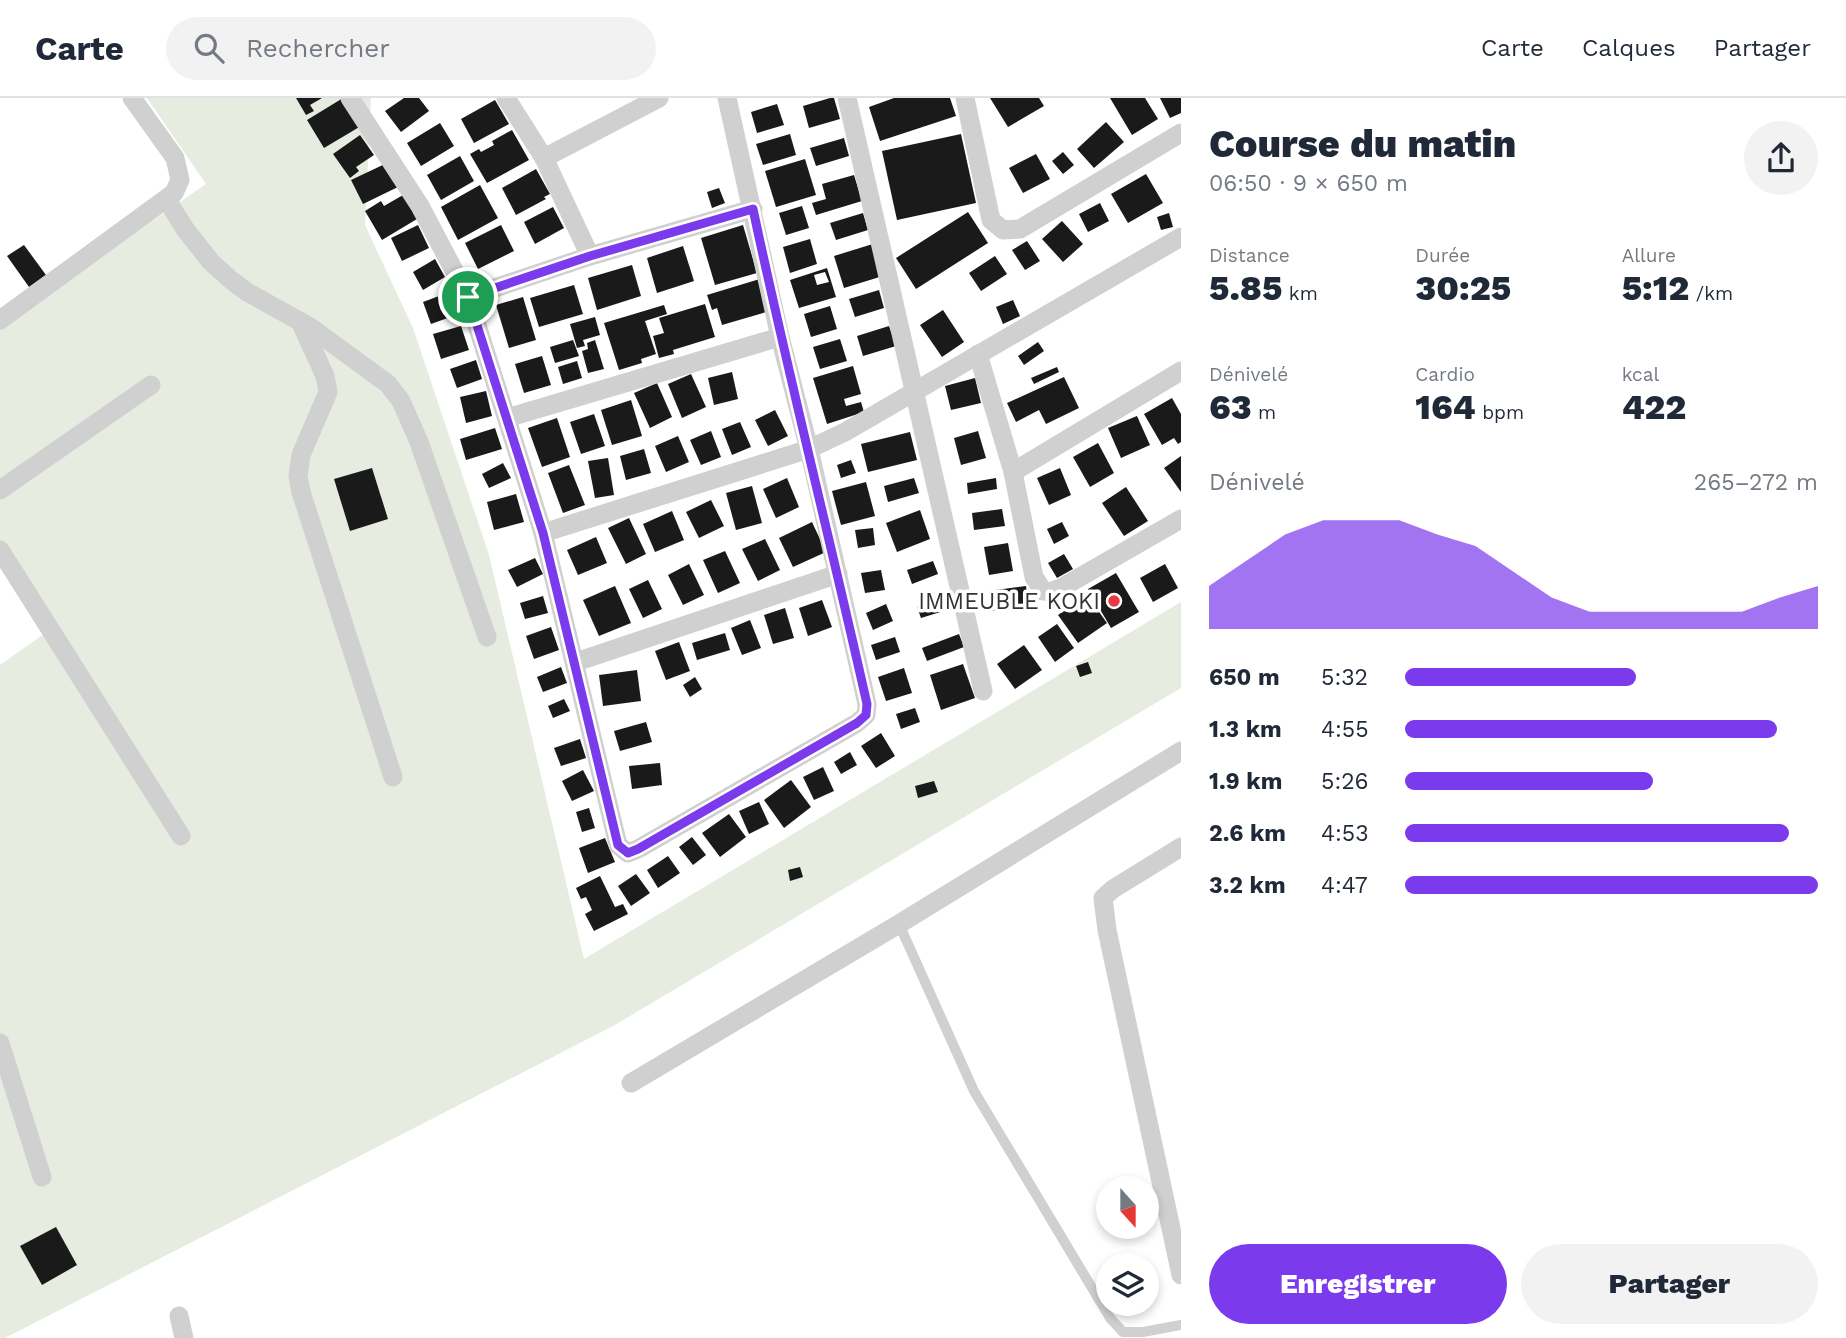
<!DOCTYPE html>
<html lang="fr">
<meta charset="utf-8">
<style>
body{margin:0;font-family:"Work Sans",sans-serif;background:#f2f2f3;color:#1f2937;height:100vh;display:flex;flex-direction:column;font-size:26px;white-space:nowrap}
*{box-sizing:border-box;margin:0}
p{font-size:23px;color:#747a83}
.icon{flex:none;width:38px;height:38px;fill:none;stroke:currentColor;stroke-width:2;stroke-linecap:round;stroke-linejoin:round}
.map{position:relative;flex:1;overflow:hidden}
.sheet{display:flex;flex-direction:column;background:#fff;width:665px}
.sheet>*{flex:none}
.needle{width:46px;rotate:159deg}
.tools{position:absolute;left:1096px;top:1078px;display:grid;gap:14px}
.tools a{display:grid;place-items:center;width:63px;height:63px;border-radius:50%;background:#fff;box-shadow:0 4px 10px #0003;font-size:35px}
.pin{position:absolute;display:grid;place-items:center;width:60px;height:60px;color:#fff;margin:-30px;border:4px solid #fff;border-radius:50%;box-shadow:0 2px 7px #0007}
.round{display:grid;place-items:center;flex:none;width:74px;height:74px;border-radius:37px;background:#f2f2f3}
.summary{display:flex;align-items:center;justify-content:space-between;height:119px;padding:0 28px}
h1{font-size:38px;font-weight:800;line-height:52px}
.figures{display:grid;grid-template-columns:repeat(3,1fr);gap:10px;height:119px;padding:7px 28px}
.figures div{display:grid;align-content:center}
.figures b{font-size:35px;font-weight:800}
.figures small{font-size:19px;font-weight:400}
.figures p{font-size:19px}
.chart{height:196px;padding:14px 28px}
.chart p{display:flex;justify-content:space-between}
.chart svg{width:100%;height:126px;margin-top:7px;fill:#7c3aed;opacity:.7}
.button{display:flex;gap:14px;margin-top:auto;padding:14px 28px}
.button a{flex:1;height:80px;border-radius:42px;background:#7c3aed;color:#fff;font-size:28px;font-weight:800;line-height:80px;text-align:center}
.button a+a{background:#f2f2f3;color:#1f2937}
ul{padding:0 28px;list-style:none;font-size:23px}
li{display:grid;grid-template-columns:112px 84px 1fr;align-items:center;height:52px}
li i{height:18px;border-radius:9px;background:#7c3aed}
header{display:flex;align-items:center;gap:42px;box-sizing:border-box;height:98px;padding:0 35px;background:#fff;border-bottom:2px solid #e0e1e3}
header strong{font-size:33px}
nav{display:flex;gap:38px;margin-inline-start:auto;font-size:24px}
.search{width:490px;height:63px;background:#f2f2f3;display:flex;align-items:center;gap:18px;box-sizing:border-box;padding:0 24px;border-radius:38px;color:#747a83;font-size:26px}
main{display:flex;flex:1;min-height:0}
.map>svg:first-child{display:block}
.green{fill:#e6ecdf}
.building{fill:#1a1a1a;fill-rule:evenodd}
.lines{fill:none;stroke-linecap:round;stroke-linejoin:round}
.service{stroke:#d0d0d0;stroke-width:10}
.minor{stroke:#d0d0d0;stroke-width:19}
.route-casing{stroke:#fff;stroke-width:14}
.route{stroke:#7c3aed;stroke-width:9}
.poi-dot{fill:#e63946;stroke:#fff;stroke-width:2.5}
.labels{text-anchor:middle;stroke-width:7;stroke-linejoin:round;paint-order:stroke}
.poi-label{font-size:23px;fill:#333;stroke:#fff;text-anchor:end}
</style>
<header>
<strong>Carte</strong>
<div class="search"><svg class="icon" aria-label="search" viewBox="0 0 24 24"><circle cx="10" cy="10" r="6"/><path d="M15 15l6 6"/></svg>Rechercher</div>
<nav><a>Carte</a><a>Calques</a><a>Partager</a></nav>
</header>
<main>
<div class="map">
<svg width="1181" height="1240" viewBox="0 0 1181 1240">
<rect width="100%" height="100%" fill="#fff"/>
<path class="green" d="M147,0H371L365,127L413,230L489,457L584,861L1181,504V590L613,928L5,1240H0V567L51,531L0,457V228L206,86Z"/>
<g class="building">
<path d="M296,0H322L310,7L314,13L306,17Z"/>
<path d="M343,0L361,28L324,50L307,22Z"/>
<path d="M404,0H419L429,13L401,34L385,13Z"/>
<path d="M830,0H834L840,21L809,30L803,8Z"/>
<path d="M894,0H950L956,18L880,43L869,9Z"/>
<path d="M990,0H1039L1044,8L1008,29Z"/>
<path d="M1110,0H1145L1158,21L1132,37Z"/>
<path d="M1160,0H1181V15L1170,20Z"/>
<path d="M495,2L509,26L474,45L461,21Z"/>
<path d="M777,6L784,27L757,35L751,14Z"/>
<path d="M1106,24L1124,44L1094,70L1077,51Z"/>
<path d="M440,25L454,48L421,68L407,45Z"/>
<path d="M512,32L529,62L487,85L470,56L479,51L481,54L494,47L492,43Z"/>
<path d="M790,36L796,57L763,67L756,46Z"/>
<path d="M961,36L976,105L897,122L882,53Z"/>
<path d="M360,37L374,57L356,69L359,73L350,80L333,56Z"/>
<path d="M844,40L849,58L816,68L810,50Z"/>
<path d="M1063,54L1074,67L1063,76L1052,63Z"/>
<path d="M1036,56L1050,81L1023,95L1009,70Z"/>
<path d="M460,58L474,83L441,102L427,77Z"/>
<path d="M805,61L816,97L776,109L765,73Z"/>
<path d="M387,65L398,89L363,106L351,82Z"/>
<path d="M536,71L550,96L544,99L546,101L516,117L502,90Z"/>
<path d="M1146,76L1163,105L1128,125L1111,96Z"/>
<path d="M854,77L862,103L816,117L812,105L826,101L822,86Z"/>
<path d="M480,87L498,120L458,142L441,109Z"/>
<path d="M719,90L725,105L712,110L707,94Z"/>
<path d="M403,97L417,121L382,142L365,113L381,103L384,108Z"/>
<path d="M1100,105L1109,123L1088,134L1079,116Z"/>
<path d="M802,108L809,130L786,137L779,115Z"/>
<path d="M553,109L564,130L535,146L524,124Z"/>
<path d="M968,114L988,145L916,191L896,160Z"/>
<path d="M863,115L868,132L836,142L830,125Z"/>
<path d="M1169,115L1173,129L1161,132L1157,119Z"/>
<path d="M1062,123L1083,146L1063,164L1042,141Z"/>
<path d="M418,127L429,150L402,163L391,140Z"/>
<path d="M501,127L514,153L478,171L465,145Z"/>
<path d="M743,127L757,175L715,187L701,140Z"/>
<path d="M810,141L817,166L790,175L783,149Z"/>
<path d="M1027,143L1040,163L1025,172L1012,152Z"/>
<path d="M876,145L886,177L844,190L834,158Z"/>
<path d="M24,147L46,177L29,189L7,158Z"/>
<path d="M683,148L694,183L657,195L647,160Z"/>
<path d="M995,158L1007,176L981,193L969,175Z"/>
<path d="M435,161L445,179L423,192L413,174Z"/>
<path d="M632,167L641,198L597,212L588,180Z"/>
<path d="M827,170L836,199L799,210L790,182ZM825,174L829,184L817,187L814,177Z"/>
<path d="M763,180L773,212L722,227L717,210L712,212L707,197Z"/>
<path d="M574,187L583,216L539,229L530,200Z"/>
<path d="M879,192L884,210L855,219L849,201Z"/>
<path d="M447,195L456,217L431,226L423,204Z"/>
<path d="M523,199L536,242L509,250L496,207Z"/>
<path d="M1013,202L1020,218L1003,226L996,209Z"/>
<path d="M705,206L715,239L673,252L674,256L659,260L653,238L664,235L659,220Z"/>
<path d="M664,207L667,216L645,223L656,256L641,261L642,265L619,272L604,225Z"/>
<path d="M830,208L837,231L811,239L804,216Z"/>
<path d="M943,212L964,244L942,259L920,227Z"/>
<path d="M595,219L600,237L583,242L585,248L577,250L570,226Z"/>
<path d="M461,228L469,252L441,261L433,236Z"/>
<path d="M889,228L896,248L863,258L857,238Z"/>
<path d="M840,241L847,263L820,271L813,249Z"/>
<path d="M573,242L579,258L555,265L550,249Z"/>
<path d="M595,242L604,271L588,275L582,253L588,251L587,245Z"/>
<path d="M1038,244L1044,253L1024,267L1018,258Z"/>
<path d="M542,258L551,287L524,295L515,266Z"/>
<path d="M476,262L482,281L457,290L450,271Z"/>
<path d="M577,263L582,280L563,286L558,269Z"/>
<path d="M853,268L861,296L844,301L846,308L861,304L864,314L827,326L813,280Z"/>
<path d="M1057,269L1059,274L1034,286L1031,280Z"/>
<path d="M732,274L738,301L714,307L708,280Z"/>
<path d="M691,276L706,309L682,320L668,286Z"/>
<path d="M1064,279L1079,310L1046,326L1039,312L1016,324L1007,305Z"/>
<path d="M975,280L981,305L951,312L945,288Z"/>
<path d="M657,285L672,319L650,330L634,295Z"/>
<path d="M486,293L492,318L466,325L460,299Z"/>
<path d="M1172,300L1181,316V344L1178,346L1174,340L1162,347L1144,316Z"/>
<path d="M631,302L642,338L612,347L601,312Z"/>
<path d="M775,312L788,338L768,348L755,322Z"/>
<path d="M594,316L605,348L581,356L570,324Z"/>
<path d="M1137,318L1150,347L1121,360L1108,330Z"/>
<path d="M557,320L570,359L542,369L528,330Z"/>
<path d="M740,324L751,349L732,357L722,331Z"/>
<path d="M495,330L502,351L466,362L460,341Z"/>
<path d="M711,333L721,359L701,367L690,342Z"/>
<path d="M978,333L986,360L961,367L954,340Z"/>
<path d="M910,334L917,362L868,374L861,346Z"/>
<path d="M678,338L689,364L666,374L655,348Z"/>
<path d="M1098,345L1114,375L1090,389L1073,359Z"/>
<path d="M644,351L651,375L626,382L620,358Z"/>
<path d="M1181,358V394L1164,370Z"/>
<path d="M608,360L614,397L595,400L588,363Z"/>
<path d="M851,362L856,375L841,380L837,367Z"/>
<path d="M503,365L511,380L489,390L482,376Z"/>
<path d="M569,367L585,407L563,415L548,375Z"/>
<path d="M372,370L388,421L350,433L334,381Z"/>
<path d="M1060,370L1071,397L1049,407L1037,380Z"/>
<path d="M787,380L799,409L776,420L763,391Z"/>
<path d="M914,380L919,395L888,404L884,388Z"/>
<path d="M996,380L997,391L968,396L967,385Z"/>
<path d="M866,384L875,418L841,427L832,393Z"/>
<path d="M752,388L762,425L736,432L726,395Z"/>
<path d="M1126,389L1148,423L1124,438L1102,405Z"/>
<path d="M516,396L524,424L494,432L487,404Z"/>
<path d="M711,402L724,428L699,440L686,414Z"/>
<path d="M1002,411L1005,428L974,432L972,415Z"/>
<path d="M920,412L930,441L897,454L886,425Z"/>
<path d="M672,413L684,442L655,454L643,426Z"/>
<path d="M629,420L646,456L626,466L608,430Z"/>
<path d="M812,424L826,454L793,469L779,440Z"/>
<path d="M1062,424L1069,438L1054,446L1047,431Z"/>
<path d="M873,430L875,447L858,450L855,432Z"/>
<path d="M596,439L607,465L578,477L567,452Z"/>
<path d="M765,441L780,472L758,483L742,451Z"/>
<path d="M1008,445L1013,473L989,477L984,449Z"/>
<path d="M725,453L740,485L718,495L703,462Z"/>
<path d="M1064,456L1073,471L1057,480L1048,465Z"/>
<path d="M535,460L543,476L517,489L508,472Z"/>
<path d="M933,463L938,476L912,486L907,472Z"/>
<path d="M689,466L704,497L683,507L668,477Z"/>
<path d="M1165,466L1178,490L1153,504L1140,480Z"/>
<path d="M881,472L885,492L865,495L861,475Z"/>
<path d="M1116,475L1139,514L1111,530L1088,491Z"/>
<path d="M648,482L662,511L643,520L629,491Z"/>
<path d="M615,488L631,525L599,538L583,502Z"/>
<path d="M1026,488L1029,508L990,513L988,493Z"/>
<path d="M1087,497L1107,525L1078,545L1058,517Z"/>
<path d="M543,498L548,515L525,521L520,505Z"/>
<path d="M943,501L947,512L921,520L917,509Z"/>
<path d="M822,502L832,529L808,538L799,510Z"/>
<path d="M886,506L893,523L873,532L866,515Z"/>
<path d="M785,510L794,540L773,546L764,517Z"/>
<path d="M750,522L761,550L742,557L731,530Z"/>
<path d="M1057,526L1074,550L1055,564L1038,539Z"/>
<path d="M551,529L559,552L534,561L526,538Z"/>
<path d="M725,535L730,552L697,562L692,545Z"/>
<path d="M959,536L964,549L927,563L922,550Z"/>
<path d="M895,539L900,554L876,562L871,547Z"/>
<path d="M679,544L690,573L666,582L655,553Z"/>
<path d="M1024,547L1042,572L1015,591L997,566Z"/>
<path d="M1088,564L1092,575L1080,579L1076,568Z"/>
<path d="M963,566L975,600L941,612L930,577Z"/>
<path d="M561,569L567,585L543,594L537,579Z"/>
<path d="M904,570L912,595L886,603L878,579Z"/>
<path d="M637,572L641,603L603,608L599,577Z"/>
<path d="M695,579L702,591L690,599L683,587Z"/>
<path d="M564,601L570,613L553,620L548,608Z"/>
<path d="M915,610L920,624L901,631L896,616Z"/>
<path d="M646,624L652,644L620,653L614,633Z"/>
<path d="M881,635L895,658L876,670L861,648Z"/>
<path d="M580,641L586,660L561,668L554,650Z"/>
<path d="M850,654L857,667L841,676L834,664Z"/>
<path d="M660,665L662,687L632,691L629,668Z"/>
<path d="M823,669L834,693L814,702L803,679Z"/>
<path d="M583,672L594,693L572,703L562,683Z"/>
<path d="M791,682L811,709L784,730L764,702Z"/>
<path d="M934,683L938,694L918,700L915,688Z"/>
<path d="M759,704L769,726L749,736L739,713Z"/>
<path d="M589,710L595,730L582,734L576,714Z"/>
<path d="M729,716L746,739L720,759L702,735Z"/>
<path d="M692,739L706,757L693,767L679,749Z"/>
<path d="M605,740L615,764L588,775L579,750Z"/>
<path d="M668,758L680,775L658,790L647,772Z"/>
<path d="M800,769L803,779L790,783L788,772Z"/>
<path d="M636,776L650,795L631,808L618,788Z"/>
<path d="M600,778L615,809L623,806L628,816L594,833L585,816L592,812L586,799L581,801L576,790Z"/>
<path d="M56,1129L77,1167L42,1187L20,1148Z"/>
</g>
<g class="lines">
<path class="service" d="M899,826L974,993L1110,1220L1123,1234H1143L1181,1227"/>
<g class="minor">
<path d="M350,0L420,108L468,199L543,435L618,747L628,755L638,751L857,625L866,617L867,606L809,351L780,239L727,0"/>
<path d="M506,0L544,60L590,158"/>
<path d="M847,0L983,593"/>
<path d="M965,0L991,122L1003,132L1020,131L1181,35"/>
<path d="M544,60L659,0"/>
<path d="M167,102L185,131L211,164L231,182L247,194L310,229L388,286L401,303L419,344L487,539"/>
<path d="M468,199L590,158L753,111"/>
<path d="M0,222L174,95L180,82L175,60L132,0"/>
<path d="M300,223L325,278L328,294L301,357L298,378L301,394L393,679"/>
<path d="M978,256L1013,374L1034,479L1043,493L1049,494L1061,490L1181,421"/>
<path d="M507,320L780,239"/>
<path d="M1013,374L1181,273"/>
<path d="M0,392L151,287"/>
<path d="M543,435L809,351L845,334L1181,139"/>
<path d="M0,452L181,738"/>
<path d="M576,564L838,476"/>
<path d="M1181,749L1113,791L1103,800L1107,832L1181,1177"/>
<path d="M0,945L42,1079"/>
<path d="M631,985L899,826L1181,653"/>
<path d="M179,1218L184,1240"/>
</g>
</g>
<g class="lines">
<g class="route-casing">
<path id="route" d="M753,111C788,276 830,441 867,606L866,617L857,625L638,751L628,755L618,747L543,435L468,199L590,158Z"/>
</g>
<use href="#route" class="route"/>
</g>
<circle class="poi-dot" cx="1114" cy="503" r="7"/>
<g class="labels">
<g class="poi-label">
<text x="1100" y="511">IMMEUBLE KOKI</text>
</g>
</g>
</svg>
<div class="tools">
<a><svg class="needle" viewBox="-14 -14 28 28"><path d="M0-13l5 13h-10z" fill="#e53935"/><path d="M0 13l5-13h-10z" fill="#747a83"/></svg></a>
<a><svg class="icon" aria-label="layers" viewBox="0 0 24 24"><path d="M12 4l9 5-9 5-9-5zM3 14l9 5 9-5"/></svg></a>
</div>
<div class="pin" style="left:468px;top:199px;background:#1e9e55"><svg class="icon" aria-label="arrive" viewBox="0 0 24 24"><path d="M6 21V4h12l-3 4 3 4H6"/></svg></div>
</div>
<section class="sheet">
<div class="summary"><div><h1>Course du matin</h1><p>06:50 · 9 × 650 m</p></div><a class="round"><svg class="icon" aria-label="share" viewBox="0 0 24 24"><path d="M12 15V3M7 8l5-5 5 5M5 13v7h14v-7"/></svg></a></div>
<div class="figures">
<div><p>Distance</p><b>5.85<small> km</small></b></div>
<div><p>Durée</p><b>30:25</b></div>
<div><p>Allure</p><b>5:12<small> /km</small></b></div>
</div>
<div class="figures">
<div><p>Dénivelé</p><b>63<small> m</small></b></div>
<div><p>Cardio</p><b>164<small> bpm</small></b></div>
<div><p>kcal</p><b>422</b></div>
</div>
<div class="chart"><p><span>Dénivelé</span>265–272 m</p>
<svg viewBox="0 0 160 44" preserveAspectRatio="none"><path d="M0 44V29L10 20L20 11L30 6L40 6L50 6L60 11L70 15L80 24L90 33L100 38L110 38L120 38L130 38L140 38L150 33L160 29V44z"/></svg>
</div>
<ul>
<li><b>650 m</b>5:32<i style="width:56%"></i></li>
<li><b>1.3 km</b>4:55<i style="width:90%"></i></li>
<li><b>1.9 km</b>5:26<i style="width:60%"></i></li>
<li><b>2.6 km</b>4:53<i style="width:93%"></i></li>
<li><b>3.2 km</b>4:47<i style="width:100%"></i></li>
</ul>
<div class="button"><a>Enregistrer</a><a>Partager</a></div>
</section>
</main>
